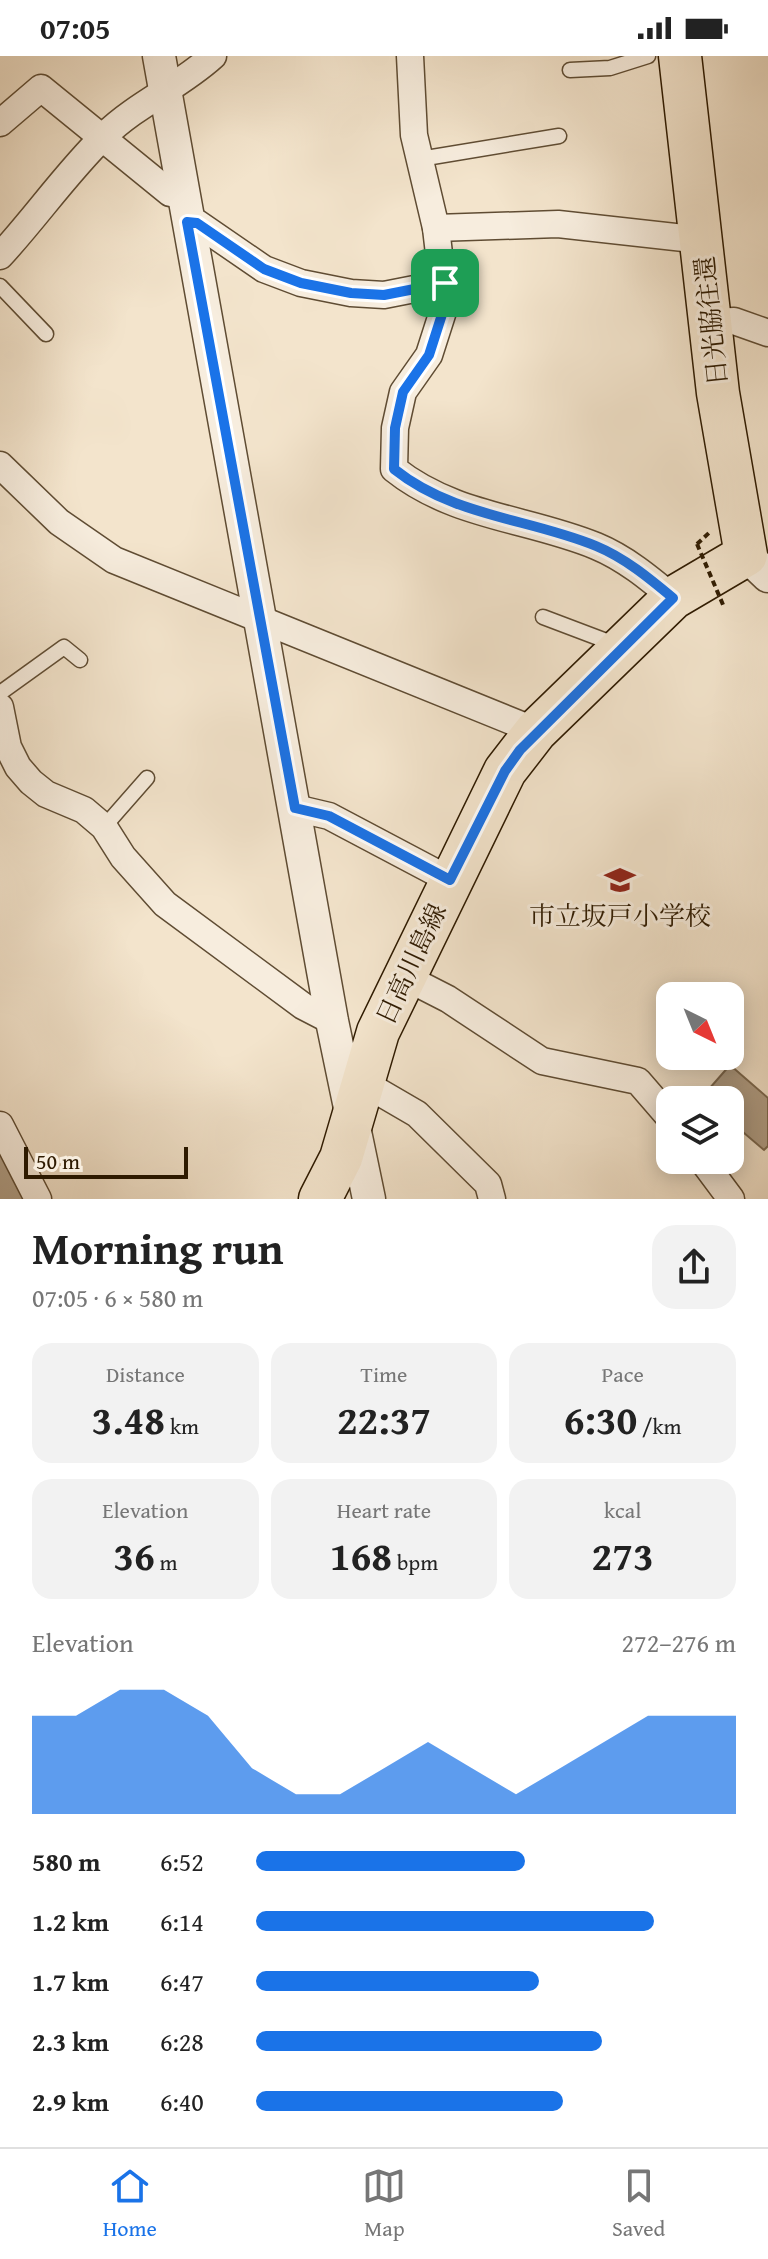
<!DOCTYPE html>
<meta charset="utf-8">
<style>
body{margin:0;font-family:"Gentium Book Plus","Noto Serif JP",serif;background:#f2f2f2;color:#222;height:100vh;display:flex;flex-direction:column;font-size:30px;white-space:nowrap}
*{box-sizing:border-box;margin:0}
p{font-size:26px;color:#767676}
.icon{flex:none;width:44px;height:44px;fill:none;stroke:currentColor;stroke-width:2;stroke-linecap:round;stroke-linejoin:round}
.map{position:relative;height:1143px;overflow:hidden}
.details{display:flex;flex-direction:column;background:#fff;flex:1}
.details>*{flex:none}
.needle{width:52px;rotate:137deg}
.buttons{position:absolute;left:656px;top:926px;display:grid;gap:16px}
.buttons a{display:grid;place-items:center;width:88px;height:88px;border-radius:16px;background:#fff;box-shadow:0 4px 20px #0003;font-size:40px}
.scale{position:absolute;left:24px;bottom:20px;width:164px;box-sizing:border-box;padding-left:8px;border:4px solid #2e1a00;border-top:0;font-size:22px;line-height:28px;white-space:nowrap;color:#2e1a00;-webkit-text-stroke:6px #f7edde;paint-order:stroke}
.pin{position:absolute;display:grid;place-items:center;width:68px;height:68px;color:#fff;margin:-34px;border-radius:16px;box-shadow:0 4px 12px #0006}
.round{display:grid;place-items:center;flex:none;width:84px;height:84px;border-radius:24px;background:#f2f2f2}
.headline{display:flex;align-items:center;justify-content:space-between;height:136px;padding:0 32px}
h1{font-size:44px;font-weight:800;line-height:60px}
.figures{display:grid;grid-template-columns:repeat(3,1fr);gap:12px;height:136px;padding:8px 32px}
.figures div{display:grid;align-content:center;border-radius:20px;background:#f2f2f2;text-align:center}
.figures b{font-size:40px;font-weight:800}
.figures small{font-size:22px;font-weight:400}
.figures p{font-size:22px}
.chart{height:224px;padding:16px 32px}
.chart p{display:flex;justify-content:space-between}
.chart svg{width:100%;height:144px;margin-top:8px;fill:#1a73e8;opacity:.7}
ul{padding:0 32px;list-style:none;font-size:26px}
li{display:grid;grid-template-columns:128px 96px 1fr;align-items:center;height:60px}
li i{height:20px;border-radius:10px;background:#1a73e8}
.status{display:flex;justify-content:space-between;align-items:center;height:56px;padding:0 40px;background:#fff;direction:ltr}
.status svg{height:22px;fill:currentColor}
.dock{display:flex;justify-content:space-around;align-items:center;height:112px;border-top:2px solid #e0e0e0;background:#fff;font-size:22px;color:#767676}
.dock a{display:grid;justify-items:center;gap:4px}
.dock .selected{color:#1a73e8}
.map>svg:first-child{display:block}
.water{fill:#b09f87;stroke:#7c6a51;stroke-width:2}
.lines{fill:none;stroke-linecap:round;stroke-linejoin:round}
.river{stroke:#b09f87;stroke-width:40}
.service-casing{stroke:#5f4c33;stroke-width:17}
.minor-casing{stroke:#5f4c33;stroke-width:29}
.tertiary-casing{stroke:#5f4c33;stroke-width:35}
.primary-casing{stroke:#2e1a00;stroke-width:45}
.path{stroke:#2e1a00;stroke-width:4;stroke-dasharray:6 4;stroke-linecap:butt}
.service{stroke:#f7edde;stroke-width:14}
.minor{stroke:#f7edde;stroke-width:26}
.tertiary{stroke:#f7edde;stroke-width:32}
.primary{stroke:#f3e4cc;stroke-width:42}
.path-bridge{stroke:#2e1a00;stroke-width:4;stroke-dasharray:6 4;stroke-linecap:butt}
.route-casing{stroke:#fff;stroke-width:16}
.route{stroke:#1a73e8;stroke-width:10}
.labels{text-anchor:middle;stroke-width:6;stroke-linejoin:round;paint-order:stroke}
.street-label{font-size:26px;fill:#2e1a00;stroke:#f7edde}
.poi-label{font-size:26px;fill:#2e1a00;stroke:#f7edde}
</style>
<div class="status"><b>07:05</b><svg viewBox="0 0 49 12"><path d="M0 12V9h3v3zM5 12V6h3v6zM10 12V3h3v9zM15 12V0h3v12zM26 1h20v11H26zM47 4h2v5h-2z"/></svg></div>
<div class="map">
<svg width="768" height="1143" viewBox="0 0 768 1143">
<rect width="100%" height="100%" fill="#f3e4cc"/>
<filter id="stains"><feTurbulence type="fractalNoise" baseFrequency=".0025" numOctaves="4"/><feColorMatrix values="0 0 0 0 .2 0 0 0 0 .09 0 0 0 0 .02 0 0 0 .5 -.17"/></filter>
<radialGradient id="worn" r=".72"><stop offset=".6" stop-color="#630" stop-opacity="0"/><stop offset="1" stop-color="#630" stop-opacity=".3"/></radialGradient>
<path class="water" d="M730,1009L768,1042V1090L764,1094L730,1065V1044L702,1041Z"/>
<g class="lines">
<path class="river" d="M0,1111L16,1143"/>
<g class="service-casing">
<g id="service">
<path d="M570,14L610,12L648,0"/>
<path d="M420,103L559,80"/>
<path d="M0,230L46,278"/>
<path d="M543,561L617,589"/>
<path d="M0,637L64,591L80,604"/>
<path d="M104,771L147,722"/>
</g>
</g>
<g class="minor-casing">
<g id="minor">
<path d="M410,0L414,79L436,172L445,249L429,299L403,336L395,372L394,413C454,461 528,462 596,490C625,502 649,522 673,542"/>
<path d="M0,67L41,32L170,137L182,136"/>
<path d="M187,166L197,167L264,213L301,227L351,237L384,239L445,227"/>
<path d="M436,172L558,168L702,184"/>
<path d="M0,200C36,161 67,116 105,79C138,47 179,31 213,0"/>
<path d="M711,266L734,265L768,277"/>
<path d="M0,409L59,466L114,504L536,675"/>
<path d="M0,651L8,691L18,711L31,726L46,738L84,754L104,771L123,801L165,848L303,950L332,965"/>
<path d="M295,752L329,760L450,824"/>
<path d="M403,920L448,943L542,1005L638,1025L670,1062"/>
<path d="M362,1026L417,1058L488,1128L492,1143"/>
<path d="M0,1069L38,1143"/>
<path d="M702,1104L731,1143"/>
</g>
</g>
<g class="tertiary-casing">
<g id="tertiary">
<path d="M159,0L332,965L369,1143"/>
<path d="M746,499L768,520"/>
</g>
</g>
<g class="primary-casing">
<path id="primary" d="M320,1143L341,1102L378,976L505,715L536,675L673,542L746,499L718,337L680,0"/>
</g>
<path class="path" d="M697,488L711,475"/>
<use href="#service" class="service"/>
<use href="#minor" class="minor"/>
<use href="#tertiary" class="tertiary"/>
<use href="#primary" class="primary"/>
<path class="path-bridge" d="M697,488L724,551"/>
</g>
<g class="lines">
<g class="route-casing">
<path id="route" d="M187,166L197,167L264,213L301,227L351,237L384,239L445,227V249L429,299L403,336L395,372L394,413C454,461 528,462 596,490C625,502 649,522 673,542L520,694L505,715L450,824L329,760L295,752Z"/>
</g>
<use href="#route" class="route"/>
</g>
<defs>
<g id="school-bare" transform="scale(2.4)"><path d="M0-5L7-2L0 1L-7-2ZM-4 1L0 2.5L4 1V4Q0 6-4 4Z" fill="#8f2418" stroke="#f7edde" stroke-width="2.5" paint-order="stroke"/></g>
</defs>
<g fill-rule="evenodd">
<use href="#school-bare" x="620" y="824"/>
</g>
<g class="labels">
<g class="street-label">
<text transform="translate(711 265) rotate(-96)" y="9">日光脇往還</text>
<text transform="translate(411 908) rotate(-65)" y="9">日高川島線</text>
</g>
<g class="poi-label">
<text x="620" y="869">市立坂戸小学校</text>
</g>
</g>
<rect width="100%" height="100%" filter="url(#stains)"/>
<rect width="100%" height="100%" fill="url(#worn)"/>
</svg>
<div class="buttons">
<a><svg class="needle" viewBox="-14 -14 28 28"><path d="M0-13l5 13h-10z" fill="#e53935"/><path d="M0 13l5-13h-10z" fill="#767676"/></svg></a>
<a><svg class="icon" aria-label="layers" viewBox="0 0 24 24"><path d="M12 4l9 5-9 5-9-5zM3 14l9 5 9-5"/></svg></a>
</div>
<div class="scale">50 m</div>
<div class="pin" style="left:445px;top:227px;background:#1e9e55"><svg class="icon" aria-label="arrive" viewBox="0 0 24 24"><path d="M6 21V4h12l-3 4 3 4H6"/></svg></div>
</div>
<section class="details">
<div class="headline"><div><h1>Morning run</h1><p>07:05 · 6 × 580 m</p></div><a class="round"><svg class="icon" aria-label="share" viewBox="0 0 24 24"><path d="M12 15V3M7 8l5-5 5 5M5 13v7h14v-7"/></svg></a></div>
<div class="figures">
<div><p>Distance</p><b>3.48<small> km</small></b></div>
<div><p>Time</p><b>22:37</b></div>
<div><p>Pace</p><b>6:30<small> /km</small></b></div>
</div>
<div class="figures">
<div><p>Elevation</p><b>36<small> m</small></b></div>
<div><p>Heart rate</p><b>168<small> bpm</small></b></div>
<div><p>kcal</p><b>273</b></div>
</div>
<div class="chart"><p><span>Elevation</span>272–276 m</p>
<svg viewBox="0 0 160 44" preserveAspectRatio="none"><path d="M0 44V14L10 14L20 6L30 6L40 14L50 30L60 38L70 38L80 30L90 22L100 30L110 38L120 30L130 22L140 14L150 14L160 14V44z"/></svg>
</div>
<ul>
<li><b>580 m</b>6:52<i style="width:56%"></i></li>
<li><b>1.2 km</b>6:14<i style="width:83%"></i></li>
<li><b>1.7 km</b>6:47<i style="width:59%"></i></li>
<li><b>2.3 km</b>6:28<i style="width:72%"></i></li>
<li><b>2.9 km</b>6:40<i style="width:64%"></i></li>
</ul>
</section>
<nav class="dock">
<a class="selected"><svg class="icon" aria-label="home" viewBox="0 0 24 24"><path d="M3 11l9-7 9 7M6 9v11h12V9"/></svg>Home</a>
<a><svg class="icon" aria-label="map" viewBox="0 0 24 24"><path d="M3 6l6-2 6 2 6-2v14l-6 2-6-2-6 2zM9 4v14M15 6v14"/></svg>Map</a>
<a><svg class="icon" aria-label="saved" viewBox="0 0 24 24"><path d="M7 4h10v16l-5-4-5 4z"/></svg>Saved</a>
</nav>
